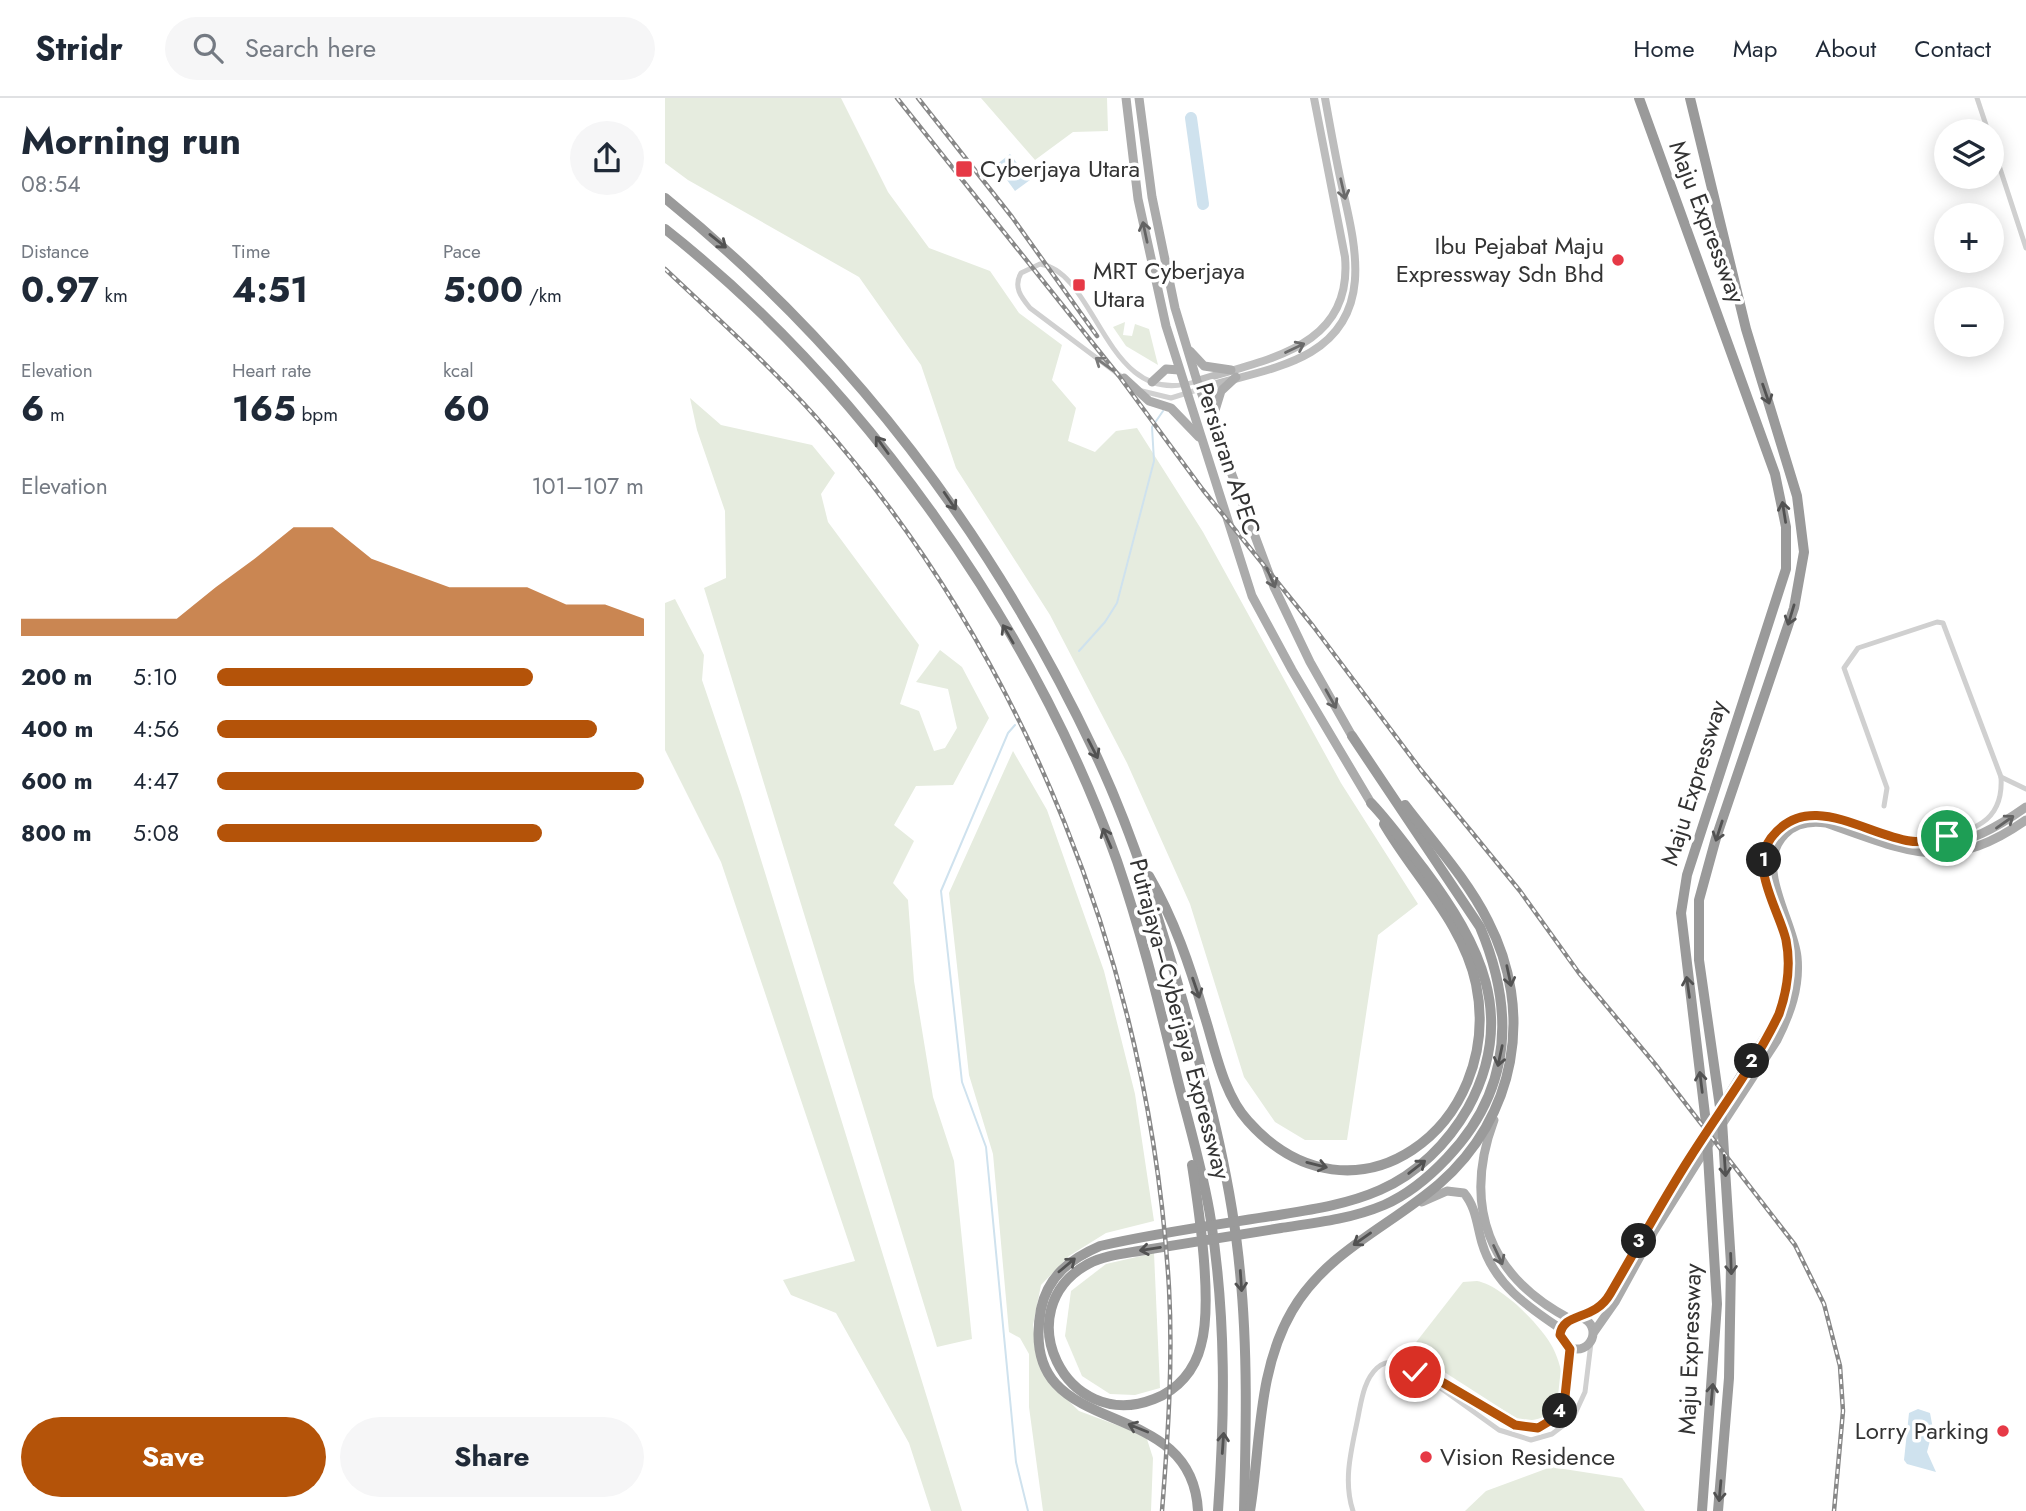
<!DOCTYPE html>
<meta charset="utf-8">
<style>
body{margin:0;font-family:Jost,sans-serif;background:#f6f6f7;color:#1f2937;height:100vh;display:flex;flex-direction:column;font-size:26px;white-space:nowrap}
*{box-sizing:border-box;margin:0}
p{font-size:23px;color:#747a83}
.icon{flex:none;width:38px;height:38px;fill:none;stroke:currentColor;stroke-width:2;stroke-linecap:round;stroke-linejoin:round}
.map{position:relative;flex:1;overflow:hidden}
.details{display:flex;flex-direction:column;background:#fff;width:665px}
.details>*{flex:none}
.fabs{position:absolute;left:1269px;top:21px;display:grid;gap:14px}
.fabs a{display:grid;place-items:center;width:70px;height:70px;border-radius:50%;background:#fff;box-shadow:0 4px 18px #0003;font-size:35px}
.pin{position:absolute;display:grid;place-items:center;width:60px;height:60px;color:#fff;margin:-30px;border:4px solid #fff;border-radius:50%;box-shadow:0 2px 7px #0007}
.km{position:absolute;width:35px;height:35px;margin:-18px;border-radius:50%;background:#222;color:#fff;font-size:19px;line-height:35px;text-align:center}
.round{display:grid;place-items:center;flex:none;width:74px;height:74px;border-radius:37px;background:#f6f6f7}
.headline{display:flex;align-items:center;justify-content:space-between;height:119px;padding:0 21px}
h1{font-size:38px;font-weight:700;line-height:52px}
.metrics{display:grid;grid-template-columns:repeat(3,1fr);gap:10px;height:119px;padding:7px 21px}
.metrics div{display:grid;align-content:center}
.metrics b{font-size:35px;font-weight:700}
.metrics small{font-size:19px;font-weight:400}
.metrics p{font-size:19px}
.chart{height:196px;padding:14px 21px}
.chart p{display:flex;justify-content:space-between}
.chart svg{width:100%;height:126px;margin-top:7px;fill:#b45309;opacity:.7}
.primary-button{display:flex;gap:14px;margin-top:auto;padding:14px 21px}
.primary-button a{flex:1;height:80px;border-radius:42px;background:#b45309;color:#fff;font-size:28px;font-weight:700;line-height:80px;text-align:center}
.primary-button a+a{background:#f6f6f7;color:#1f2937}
ul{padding:0 21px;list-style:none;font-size:23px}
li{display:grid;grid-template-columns:112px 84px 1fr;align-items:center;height:52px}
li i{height:18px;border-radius:9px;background:#b45309}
header{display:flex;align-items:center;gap:42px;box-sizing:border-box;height:98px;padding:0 35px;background:#fff;border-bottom:2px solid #e0e1e3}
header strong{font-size:33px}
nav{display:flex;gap:38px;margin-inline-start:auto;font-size:24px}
.search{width:490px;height:63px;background:#f6f6f7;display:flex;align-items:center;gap:18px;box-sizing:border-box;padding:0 24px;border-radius:38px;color:#747a83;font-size:26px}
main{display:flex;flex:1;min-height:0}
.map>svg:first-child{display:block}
.green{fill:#e6ecdf}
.water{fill:#cfe2ee}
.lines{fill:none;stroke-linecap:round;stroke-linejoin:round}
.stream{stroke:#cfe2ee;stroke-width:2}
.river{stroke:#cfe2ee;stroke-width:12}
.street{stroke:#d0d0d0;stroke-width:5}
.secondary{stroke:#bdbdbd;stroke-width:8}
.primary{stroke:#ababab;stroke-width:9}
.highway{stroke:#9a9a9a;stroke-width:10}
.rail-casing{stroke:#888;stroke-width:4.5}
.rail{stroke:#fff;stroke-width:2;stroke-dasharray:5;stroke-linecap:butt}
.oneway{stroke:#6a6a6a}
.oneway2{stroke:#636363}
.oneway3{stroke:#525252}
.oneway4{stroke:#7a7a7a}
.route-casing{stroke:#fff;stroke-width:14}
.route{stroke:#b45309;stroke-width:9}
.poi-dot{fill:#e63946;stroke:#fff;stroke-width:2.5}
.labels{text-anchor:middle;stroke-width:7;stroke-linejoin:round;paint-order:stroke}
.poi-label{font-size:24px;fill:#333;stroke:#fff;text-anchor:start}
.street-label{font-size:24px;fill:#333;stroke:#fff}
</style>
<header>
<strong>Stridr</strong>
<div class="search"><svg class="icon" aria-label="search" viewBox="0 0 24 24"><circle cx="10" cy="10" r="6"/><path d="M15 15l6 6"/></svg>Search here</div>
<nav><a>Home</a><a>Map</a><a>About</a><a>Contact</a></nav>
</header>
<main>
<section class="details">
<div class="headline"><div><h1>Morning run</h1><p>08:54</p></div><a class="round"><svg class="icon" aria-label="share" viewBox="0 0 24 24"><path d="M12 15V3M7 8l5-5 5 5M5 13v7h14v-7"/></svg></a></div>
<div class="metrics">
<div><p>Distance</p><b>0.97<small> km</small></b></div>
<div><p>Time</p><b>4:51</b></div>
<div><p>Pace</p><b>5:00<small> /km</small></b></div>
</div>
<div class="metrics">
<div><p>Elevation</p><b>6<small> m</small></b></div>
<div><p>Heart rate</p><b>165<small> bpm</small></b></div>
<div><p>kcal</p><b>60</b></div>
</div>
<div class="chart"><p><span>Elevation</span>101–107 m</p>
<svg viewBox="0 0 160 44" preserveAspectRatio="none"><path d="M0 44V38L10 38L20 38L30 38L40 38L50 27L60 17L70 6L80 6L90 17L100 22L110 27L120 27L130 27L140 33L150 33L160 38V44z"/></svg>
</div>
<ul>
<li><b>200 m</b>5:10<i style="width:74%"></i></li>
<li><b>400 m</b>4:56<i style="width:89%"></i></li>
<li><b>600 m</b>4:47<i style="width:100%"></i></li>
<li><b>800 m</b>5:08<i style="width:76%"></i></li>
</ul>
<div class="primary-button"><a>Save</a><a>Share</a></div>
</section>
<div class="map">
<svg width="1361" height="1413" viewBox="0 0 1361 1413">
<rect width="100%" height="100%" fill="#fff"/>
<g class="green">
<path d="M0,0H176L223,94L264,150L325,173L354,215L397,247L387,282L411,310L403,343L430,354L451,333L472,330L538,434L676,685L753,806L713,837L682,1042H640L610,1024L579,979L525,806L462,665L385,517L291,370L256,267L194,179L23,82L0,65Z"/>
<path d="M316,0H442L443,33L408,34L370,62Z"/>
<path d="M460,224L458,237L467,238L470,226L484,231L493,267L461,248L448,229Z"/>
<path d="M25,300L56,327L147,347L170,375L156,396L163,424L254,547L235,606L254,613L269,653L280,650L292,630L283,591L251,584L275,552L297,569L324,620L288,687L251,688L229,727L249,743L228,785L243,802L249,883L268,999L289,1063L307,1241L272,1249L39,490L61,480L60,413L32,332Z"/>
<path d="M10,501L39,557L37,582L76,697L297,1413H266L244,1345L171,1215L126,1197L118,1182L190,1163L56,764L0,652V505Z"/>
<path d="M348,653L382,712L439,873L470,996L489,1123L441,1135L404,1158L376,1187L368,1227L373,1263L387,1287L414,1313L481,1338L488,1360L486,1413H378L364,1309V1256L355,1240L344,1234L328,1056L304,977L284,795Z"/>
<path d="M489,1155L495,1290L470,1297L445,1296L417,1278L400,1238L406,1193L441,1166Z"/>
<path d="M812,1183C836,1187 877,1228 888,1250C905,1284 901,1326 854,1322L745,1252L798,1184Z"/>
<path d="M886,1369L957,1380L980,1413H800L821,1393Z"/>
</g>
<g class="water">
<path d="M345,56L365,82L350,93L331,67Z"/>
<path d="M1253,1311L1265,1315L1268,1331L1262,1354L1271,1374L1242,1366L1239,1362L1244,1315Z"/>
</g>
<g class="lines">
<g class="stream">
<path d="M414,553L440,524L452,505L489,363L487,329L498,313"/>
<path d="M350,627L343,635L276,793L297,984L321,1049L351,1364L363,1413"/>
</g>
<path class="river" d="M526,20L538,106"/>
<g class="street">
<path d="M1312,0L1323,33"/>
<path d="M1326,43L1361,150"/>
<path d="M461,282L365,210C356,199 348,189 356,175L375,166C433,174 441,315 532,283"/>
<path d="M477,293L506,300L535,291"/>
<path d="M1336,679L1361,691"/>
<path d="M1219,708L1222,690L1179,570L1193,550L1272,524L1278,525L1336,679C1339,726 1306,733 1266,742"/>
<path d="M745,1268L834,1332L866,1342L887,1336L908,1320L920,1294L926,1245"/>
<path d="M688,1413C677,1380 688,1347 694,1314C697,1299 700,1281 712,1270C754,1232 861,1382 899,1309C907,1293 904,1268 905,1251"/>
</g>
<g class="secondary">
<path d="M532,283C600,261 688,251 680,159L649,0"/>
<path d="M535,291C570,279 614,273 646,254C711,215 689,143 676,84C670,56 665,28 660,0"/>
</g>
<g class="primary">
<path d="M461,0L473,101L501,228L587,498L627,572L706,705"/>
<path d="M474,0L487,99L510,210L532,283L609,489L645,564L687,638"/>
<path d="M525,253L539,268L566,272"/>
<path d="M459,280L484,303L506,310L534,339"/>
<path d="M487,284L501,271L514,272"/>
<path d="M547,322L556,293L571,279"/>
<path d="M829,1022C797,1108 824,1179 905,1221"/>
<path d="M757,1104L782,1093L799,1095C811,1109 812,1128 817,1145C829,1186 863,1209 896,1231"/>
<circle cx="912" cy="1235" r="16"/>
<path d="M913,1219L934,1211L943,1200L982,1128L1114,916C1122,893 1126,867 1121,843C1111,798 1069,736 1140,718C1158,713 1174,721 1191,727C1265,753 1295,756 1361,709"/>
<path d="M929,1234L950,1204L989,1133L1033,1063L1112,942C1125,916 1135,889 1132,859C1128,821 1088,768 1120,736C1131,725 1147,723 1161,725C1242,753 1283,777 1361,722"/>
</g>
<g class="highway">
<path d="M974,0L1110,376L1121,429V471L1022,777L1016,815L1041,1025L1052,1206L1037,1413"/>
<path d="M1025,0L1081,231L1132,398L1139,454L1129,510L1051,740L1034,802V862L1057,1023L1066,1166L1064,1280L1053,1413"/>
<path d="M0,100C188,252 328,438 431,657C470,740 497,830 522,918C545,1002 567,1087 575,1174C583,1253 581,1333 579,1413"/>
<path d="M0,131C197,286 368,527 452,763C475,830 492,898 509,967C521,1018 538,1070 546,1123C561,1221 560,1315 553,1413"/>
<path d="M484,778C509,821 525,868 539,916C550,950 558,996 583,1023C688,1141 840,1028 811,886C798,825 750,779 719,726"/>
<path d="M527,1067C534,1112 548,1205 536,1247C530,1272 513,1292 489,1301C400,1336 341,1211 423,1166C438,1158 456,1156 474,1153C521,1145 568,1138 616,1130C650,1125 686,1121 719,1107C742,1097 765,1078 782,1060C847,992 850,912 815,829L687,638"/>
<path d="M533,1413C527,1290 350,1349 376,1211C383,1178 405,1161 435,1148C491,1135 550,1127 607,1118C644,1112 681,1107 715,1092C752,1076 783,1045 803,1010C853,919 815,846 759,771C742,749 726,726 706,705"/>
<path d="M585,1413C596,1346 592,1273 627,1213C661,1154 724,1129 774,1086C851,1019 870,914 823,823C802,781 768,744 740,707"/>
</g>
<g class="rail-casing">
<g id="rail">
<path d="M232,0L454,278L538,392L648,528L756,672L855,793L914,875L990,966L1130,1147L1159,1206L1175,1268L1178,1313L1169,1413"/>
<path d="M253,0L347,119L432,238"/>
<path d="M0,171C51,219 103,266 150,318C362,557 485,872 504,1190C508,1264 503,1338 497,1413"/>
</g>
</g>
<use href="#rail" class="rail"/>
</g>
<defs><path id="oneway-shaft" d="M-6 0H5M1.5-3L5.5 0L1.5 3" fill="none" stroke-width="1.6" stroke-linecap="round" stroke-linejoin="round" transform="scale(1.75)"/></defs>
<g class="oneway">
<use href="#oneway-shaft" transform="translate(678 91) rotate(77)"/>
<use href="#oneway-shaft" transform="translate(630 250) rotate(-25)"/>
</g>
<g class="oneway2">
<use href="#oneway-shaft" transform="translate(480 134) rotate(-102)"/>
<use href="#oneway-shaft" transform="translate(606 480) rotate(67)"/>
<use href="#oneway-shaft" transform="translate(666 601) rotate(61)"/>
<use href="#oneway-shaft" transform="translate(1340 724) rotate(-35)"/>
<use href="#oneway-shaft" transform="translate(833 1157) rotate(65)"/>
</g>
<g class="oneway3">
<use href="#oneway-shaft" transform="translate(53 143) rotate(39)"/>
<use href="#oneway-shaft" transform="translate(1101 296) rotate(71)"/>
<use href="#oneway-shaft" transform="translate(217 347) rotate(-126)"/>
<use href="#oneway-shaft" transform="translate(285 403) rotate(56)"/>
<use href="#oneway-shaft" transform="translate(1119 414) rotate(-99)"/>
<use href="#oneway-shaft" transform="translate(1126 517) rotate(107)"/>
<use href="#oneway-shaft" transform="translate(343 536) rotate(-120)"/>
<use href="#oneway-shaft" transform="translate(428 651) rotate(63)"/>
<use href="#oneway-shaft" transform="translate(1054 733) rotate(108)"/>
<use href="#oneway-shaft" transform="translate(442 740) rotate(-113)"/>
<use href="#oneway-shaft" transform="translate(844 878) rotate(78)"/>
<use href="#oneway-shaft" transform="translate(1023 889) rotate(-98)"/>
<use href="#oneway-shaft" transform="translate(531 890) rotate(71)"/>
<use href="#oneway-shaft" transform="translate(835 958) rotate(102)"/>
<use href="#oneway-shaft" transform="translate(1036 984) rotate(-97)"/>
<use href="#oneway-shaft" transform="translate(652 1067) rotate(14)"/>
<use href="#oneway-shaft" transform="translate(1060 1068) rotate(86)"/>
<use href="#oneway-shaft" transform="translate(752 1069) rotate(-38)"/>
<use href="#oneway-shaft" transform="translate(697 1141) rotate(145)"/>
<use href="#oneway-shaft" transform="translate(485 1151) rotate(171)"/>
<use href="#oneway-shaft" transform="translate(1066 1166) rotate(88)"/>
<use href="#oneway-shaft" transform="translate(402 1167) rotate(-40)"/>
<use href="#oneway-shaft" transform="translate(576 1183) rotate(86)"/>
<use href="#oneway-shaft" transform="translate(1047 1296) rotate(-85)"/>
<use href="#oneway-shaft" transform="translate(473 1330) rotate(-158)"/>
<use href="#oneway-shaft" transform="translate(558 1345) rotate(-86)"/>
<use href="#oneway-shaft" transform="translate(1055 1393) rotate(95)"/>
</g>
<use class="oneway4" href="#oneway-shaft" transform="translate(439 266) rotate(-144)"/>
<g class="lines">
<g class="route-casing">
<path id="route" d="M750,1274L745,1268L753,1270L850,1327L873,1330L888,1321L899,1308L905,1251L895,1237C898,1213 929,1224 945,1196C972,1150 997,1103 1026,1058C1056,1011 1090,966 1114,916C1122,893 1126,867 1121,842C1114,812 1084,769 1106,740C1143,691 1199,736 1245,743C1256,745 1270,741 1282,738"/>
</g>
<use href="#route" class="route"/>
</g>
<g class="poi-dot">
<rect x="290" y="62" width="18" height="18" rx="3.5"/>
<circle cx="953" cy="162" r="7"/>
<rect x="407" y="180" width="14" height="14" rx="3.5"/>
<circle cx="1338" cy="1333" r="7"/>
<circle cx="761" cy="1359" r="7"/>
</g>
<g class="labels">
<g class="poi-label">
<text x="315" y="79">Cyberjaya Utara</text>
<text x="939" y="156" text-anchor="end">Ibu Pejabat Maju<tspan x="939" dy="28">Expressway Sdn Bhd</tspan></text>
<text x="428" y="181">MRT Cyberjaya<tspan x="428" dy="28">Utara</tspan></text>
<text x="1324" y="1341" text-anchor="end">Lorry Parking</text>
<text x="775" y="1367">Vision Residence</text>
</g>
<g class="street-label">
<text transform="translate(1042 124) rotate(69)" y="8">Maju Expressway</text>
<text transform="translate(563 361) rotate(72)" y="8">Persiaran APEC</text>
<text transform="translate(1029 685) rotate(-73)" y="8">Maju Expressway</text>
<text transform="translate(515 921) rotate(75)" y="8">Putrajaya–Cyberjaya Expressway</text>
<text transform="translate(1025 1251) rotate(-88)" y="8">Maju Expressway</text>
</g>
</g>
</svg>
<div class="fabs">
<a><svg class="icon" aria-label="layers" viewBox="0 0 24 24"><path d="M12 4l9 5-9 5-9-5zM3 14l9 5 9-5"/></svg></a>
<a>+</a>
<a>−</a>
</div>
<div class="pin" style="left:1282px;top:738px;background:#1e9e55"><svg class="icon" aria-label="arrive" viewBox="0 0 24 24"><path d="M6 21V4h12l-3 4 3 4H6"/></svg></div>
<div class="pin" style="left:750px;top:1274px;background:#d93025"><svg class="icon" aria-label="check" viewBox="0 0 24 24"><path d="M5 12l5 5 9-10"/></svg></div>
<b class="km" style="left:1099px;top:762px">1</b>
<b class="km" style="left:1087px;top:963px">2</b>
<b class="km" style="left:974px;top:1143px">3</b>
<b class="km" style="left:895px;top:1313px">4</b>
</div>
</main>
